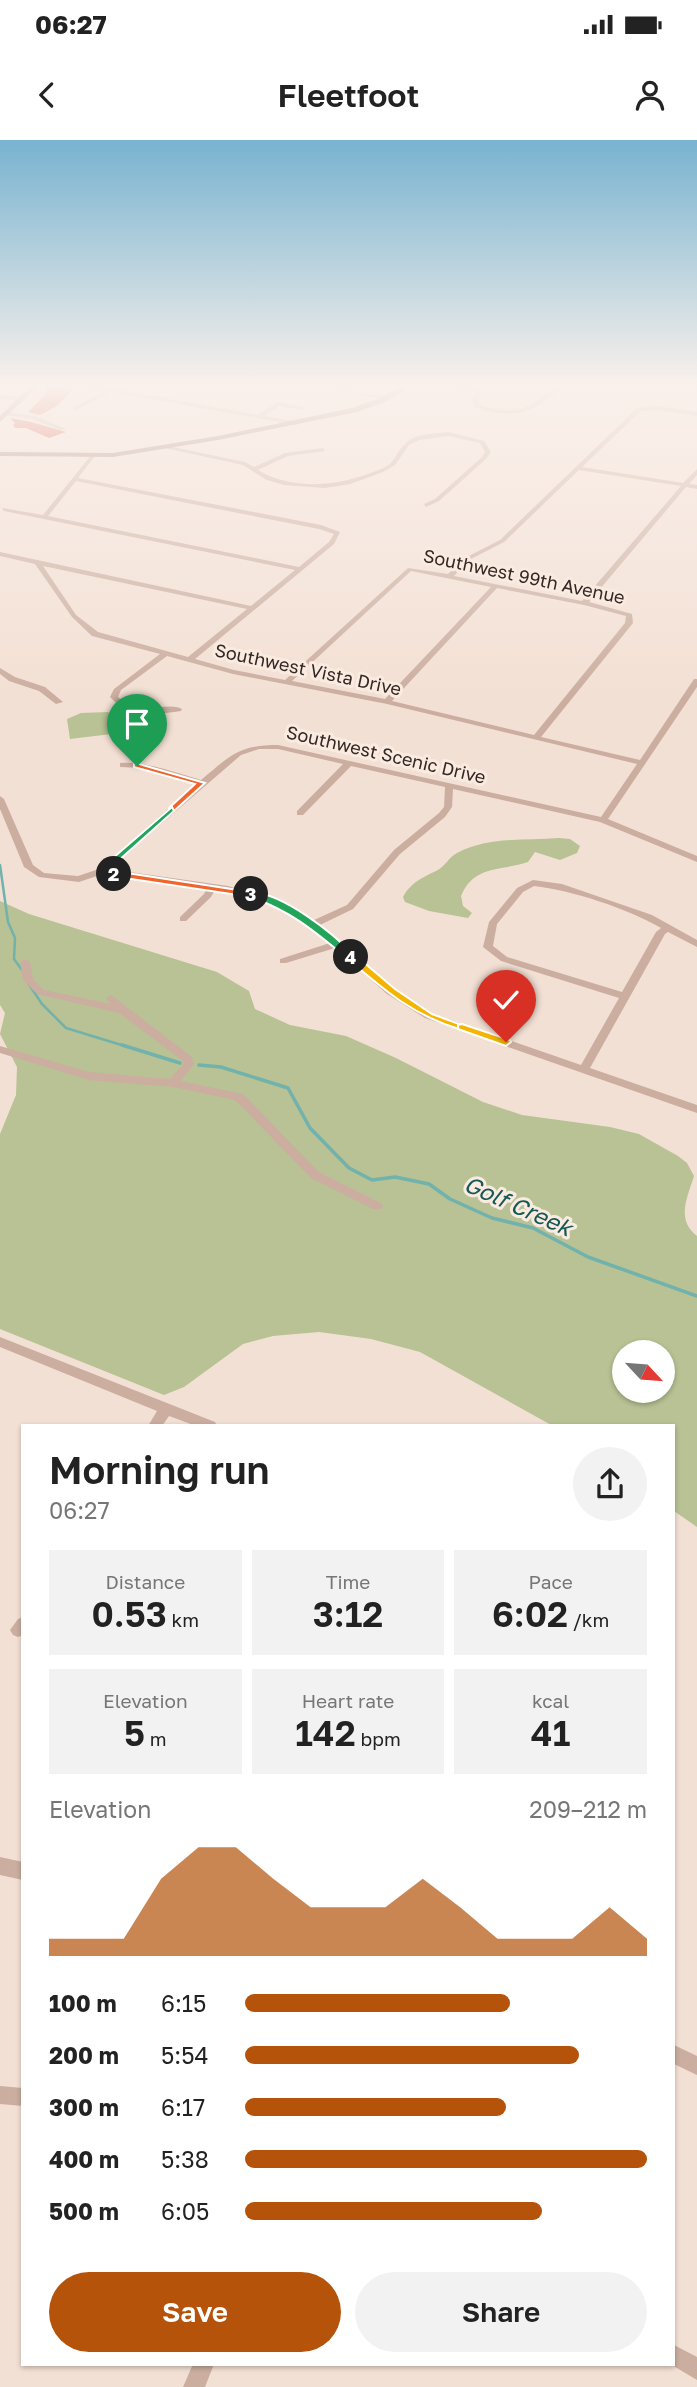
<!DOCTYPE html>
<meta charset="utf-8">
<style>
body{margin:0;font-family:"Golos Text",sans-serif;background:#f2f2f2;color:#222;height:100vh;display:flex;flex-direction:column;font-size:26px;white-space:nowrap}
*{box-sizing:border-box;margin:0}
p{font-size:23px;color:#767676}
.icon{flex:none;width:38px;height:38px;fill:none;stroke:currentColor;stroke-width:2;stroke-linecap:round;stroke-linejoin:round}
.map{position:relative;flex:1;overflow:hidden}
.panel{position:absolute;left:21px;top:1284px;width:654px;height:942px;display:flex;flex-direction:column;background:#fff;border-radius:0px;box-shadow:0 2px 5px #0004}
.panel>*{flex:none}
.needle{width:46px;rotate:116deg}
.buttons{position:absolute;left:612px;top:1200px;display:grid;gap:14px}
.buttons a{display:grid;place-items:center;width:63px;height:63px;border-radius:50%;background:#fff;box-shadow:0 2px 5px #0004;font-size:35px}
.pin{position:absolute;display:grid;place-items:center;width:60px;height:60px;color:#fff;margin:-72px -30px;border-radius:50% 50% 50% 0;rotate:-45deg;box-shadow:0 0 7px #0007}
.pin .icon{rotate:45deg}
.km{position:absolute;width:35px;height:35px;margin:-18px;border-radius:50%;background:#222;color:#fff;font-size:19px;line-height:35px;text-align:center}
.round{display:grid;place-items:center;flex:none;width:74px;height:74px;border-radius:37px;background:#f2f2f2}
.summary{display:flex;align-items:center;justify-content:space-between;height:119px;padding:0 28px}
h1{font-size:38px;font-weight:600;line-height:52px}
.figures{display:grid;grid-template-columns:repeat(3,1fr);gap:10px;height:119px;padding:7px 28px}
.figures div{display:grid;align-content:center;border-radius:0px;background:#f2f2f2;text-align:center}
.figures b{font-size:35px;font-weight:600}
.figures small{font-size:19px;font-weight:400}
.figures p{font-size:19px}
.chart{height:196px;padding:14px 28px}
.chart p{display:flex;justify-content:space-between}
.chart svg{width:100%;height:126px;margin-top:7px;fill:#b45309;opacity:.7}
.primary-button{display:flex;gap:14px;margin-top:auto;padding:14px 28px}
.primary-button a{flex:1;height:80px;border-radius:42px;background:#b45309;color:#fff;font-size:28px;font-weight:600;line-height:80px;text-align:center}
.primary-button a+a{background:#f2f2f2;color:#222}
ul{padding:0 28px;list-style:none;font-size:23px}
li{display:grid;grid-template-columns:112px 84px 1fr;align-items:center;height:52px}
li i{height:18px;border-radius:9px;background:#b45309}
.status{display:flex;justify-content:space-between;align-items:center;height:49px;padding:0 35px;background:#fff;direction:ltr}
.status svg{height:19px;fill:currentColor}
header{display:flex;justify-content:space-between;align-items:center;height:91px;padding:0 28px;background:#fff;font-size:32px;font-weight:600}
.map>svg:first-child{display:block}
.green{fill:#b8c294;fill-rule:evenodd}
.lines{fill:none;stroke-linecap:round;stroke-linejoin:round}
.stream-far2{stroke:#71b2ac;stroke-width:2}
.stream-far1{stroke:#71b2ac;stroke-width:2.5}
.stream{stroke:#71b2ac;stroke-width:3.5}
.building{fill:#d14634}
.street{fill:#cbaea0;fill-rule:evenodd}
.secondary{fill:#9f7c71;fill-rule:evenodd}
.split-1{fill:#f0652b;stroke:#fff;stroke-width:2}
.split-2{fill:#22a559;stroke:#fff;stroke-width:2}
.split-3{fill:#f0652b;stroke:#fff;stroke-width:2}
.split-4{fill:#22a559;stroke:#fff;stroke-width:2}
.split-5{fill:#f5b400;stroke:#fff;stroke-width:2}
.split-6{fill:#f5b400;stroke:#fff;stroke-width:2}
.labels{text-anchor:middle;stroke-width:6;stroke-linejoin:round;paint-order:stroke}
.far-street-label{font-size:18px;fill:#342724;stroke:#faebe0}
.water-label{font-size:23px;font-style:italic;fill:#165855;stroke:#faebe0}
</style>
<div class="status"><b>06:27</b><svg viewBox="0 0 49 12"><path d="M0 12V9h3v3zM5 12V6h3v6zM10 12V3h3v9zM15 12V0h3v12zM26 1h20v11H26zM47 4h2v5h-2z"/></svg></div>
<header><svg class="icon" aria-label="back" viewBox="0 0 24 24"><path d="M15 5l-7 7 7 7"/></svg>Fleetfoot<svg class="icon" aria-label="person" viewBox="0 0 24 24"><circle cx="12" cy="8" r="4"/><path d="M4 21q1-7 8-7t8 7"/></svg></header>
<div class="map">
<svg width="697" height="2247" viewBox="0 0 697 2247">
<rect width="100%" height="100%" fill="#f3e0d4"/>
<g class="green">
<path d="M108,572L128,592L70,599L67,579L81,573Z"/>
<path d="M559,698L570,699L580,706L577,713L560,720L535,712L528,722C503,731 474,724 461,756L463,766L472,773L468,778L429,771L405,762L403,757C410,743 423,737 436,731C445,727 448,718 457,713C490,696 523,701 559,698Z"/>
<path d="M0,761L29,774L217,832L249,851L255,869L290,885L346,896L396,918L483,962L522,975L610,987L639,994L678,1016L687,1023L694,1036C687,1058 676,1080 697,1096V1387L674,1371V1286H553L420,1212L371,1199L319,1192L273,1196L243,1204L184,1247L164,1255L0,1189V994L16,955L17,927L0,894L5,873L0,865ZM625,1213H663V1251H625Z"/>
</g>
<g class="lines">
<path class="stream-far2" d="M333,243L345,251L383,258"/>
<g class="stream-far1">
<path d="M0,725L8,782L15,798L14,819L22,830"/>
<path d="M24,837L42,864L66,888L128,907"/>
</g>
<g class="stream">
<path d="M122,905L180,923"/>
<path d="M199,925L221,927L288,948L310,988L349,1028L372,1040L395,1037L429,1044L450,1059L492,1078L533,1088L588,1117L697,1156"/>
</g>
</g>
<g class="building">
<path d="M49,244L74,248L57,266L40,275L28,272L44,256Z"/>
<path d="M10,278L31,282L66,292L49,298L26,288H15L13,285L15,283Z"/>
</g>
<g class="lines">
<g class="street">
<path d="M65,243L110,248L258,275L278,262L306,268L303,270L279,266L264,276L299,282L297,285L110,252L75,271L73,268L104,251Z"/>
<path d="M419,243L476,248L482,253L478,260L479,265C517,277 531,269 559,243H565C535,274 515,280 474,267L472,260L476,253L473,250Z"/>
<path d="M0,255L21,257L24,259L21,261L0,259Z"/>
<path d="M656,266L697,272V276L656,270L641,271L582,327L683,343L697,329V335L689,344L697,345V349L686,347L589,462L632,474L633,483L541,597L640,620L694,539H697V547L608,679L697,716V722L600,682L453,649L452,667L445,677L400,714L353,769L320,785L395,850L433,874L581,925L619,858L501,821L483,807L489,782L517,748L533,740L562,744L652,775L697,800V807L668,792L665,794L590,928L697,965V973L425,878L387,854L335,808L286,823H280V819L330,803C297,774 259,756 215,750L211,757L186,781H180V777L204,754L207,749L103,734L79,742L39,737L24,727L0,669V656L4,659L33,725L44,733L78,736L99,729L197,644L141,628L120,627V623C147,621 176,633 201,640C230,616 238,605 278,605L601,677L637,624L387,564L233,534L167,516L121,550L118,557C141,580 164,560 182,569L181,571C157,575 128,577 110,557L114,549L160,514L92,496L72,477L35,424L0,416V412L251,466L295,430L4,371L2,368L43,375L92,314L95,316L78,338L321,385L340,392L334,404L195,519L234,530L285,540L408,428L448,434L465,418L500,400L637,268ZM579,330L681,346L582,461L454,436L469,420L504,402ZM76,341L319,389L334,394L329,402L299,427L48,376ZM43,426L247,469L188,517L98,492L76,475ZM411,431L491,447L385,559L292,541ZM497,448L584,465L626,476L625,483L534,595L392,561ZM259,609H278L343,624L297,671V675H303L351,626L445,647L444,667L439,673L394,710L347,765L314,780L280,761L228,746L109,729L241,615ZM534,746C571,750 629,769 661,788L656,792L622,852L507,817L493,806L497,784L523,752Z"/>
<path d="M7,272L35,276L66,289L61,290L32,279L5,275Z"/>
<path d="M449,292L484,301L491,312L486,319L439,361L426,367L424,364L435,359L482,317L485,312L480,303L449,296L419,300L409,305L395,325L383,332L350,344L325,348L284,345L267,340L243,325L160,307L163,305L245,322L254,327L285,313L323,308L325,311L288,316L258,330C289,349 331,347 365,335C373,332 383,329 390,324C395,319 398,311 403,306C413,293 434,294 449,292Z"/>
<path d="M0,528L15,537L45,547L63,562L56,564L39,551L9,541L0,534Z"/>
<path d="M25,819L30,822L33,839L44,850L111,864L106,858L111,855L192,917L194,924L181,941L243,954L319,1032L381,1063L383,1066L381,1069H373L311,1038L235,960L173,947L89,940L0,913V906L89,932L170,939L184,923L183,921L119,873L37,854L23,840L20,822Z"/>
<path d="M0,1197L215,1282L217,1286H196L169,1276L162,1286H148L157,1271L0,1207Z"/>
<path d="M23,1477V1495L18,1497L13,1495L10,1490L18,1479Z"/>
<path d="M0,1717L23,1722V1740L0,1735Z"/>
<path d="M674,1905L697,1916V1935L674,1924Z"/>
<path d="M0,1946L23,1948V1966L0,1964Z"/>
<path d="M674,2205L697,2217V2240L670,2224H674Z"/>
<path d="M193,2224H214L205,2247H183Z"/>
</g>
<g class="secondary">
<path d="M34,243H42L0,282V276Z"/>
<path d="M409,243H418L383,263L357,272L218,300L113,317L0,316V312L113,313L218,296L352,268L377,259Z"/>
</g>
</g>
<linearGradient id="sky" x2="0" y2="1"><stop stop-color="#78b3d0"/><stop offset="0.44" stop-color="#faf1ec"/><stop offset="1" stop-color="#faf1ec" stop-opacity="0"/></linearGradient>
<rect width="697" height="557" fill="url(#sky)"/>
<path class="split-1" d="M134,624H139L205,643L174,671H169V668L195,644L134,627Z"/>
<path class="split-2" d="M172,667L174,671L108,730L117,732V736L99,733V730Z"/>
<path class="split-3" d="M114,731L251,752L255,754L251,757L111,736Z"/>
<path class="split-4" d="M248,752C281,751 333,793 356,817L348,819C313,790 291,771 248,756Z"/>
<path class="split-5" d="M348,815H355L395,849L432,874L467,887L462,890C414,876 385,851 348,819Z"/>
<path class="split-6" d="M462,884L510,900L511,902L506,906L458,889V885Z"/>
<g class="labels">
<g class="far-street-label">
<text transform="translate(524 437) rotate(12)" y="6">Southwest 99th Avenue</text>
<text transform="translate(308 530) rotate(12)" y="6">Southwest Vista Drive</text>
<text transform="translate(386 615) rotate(13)" y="6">Southwest Scenic Drive</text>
</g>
<g class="water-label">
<text transform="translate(518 1066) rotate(24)" y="8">Golf Creek</text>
</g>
</g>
</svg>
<div class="buttons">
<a><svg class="needle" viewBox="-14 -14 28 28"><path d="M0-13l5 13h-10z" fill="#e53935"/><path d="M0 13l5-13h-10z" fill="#767676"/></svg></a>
</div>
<div class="pin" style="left:137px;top:626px;background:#1e9e55"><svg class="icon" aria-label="arrive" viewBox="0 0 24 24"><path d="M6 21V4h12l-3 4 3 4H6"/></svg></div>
<div class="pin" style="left:506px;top:902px;background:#d93025"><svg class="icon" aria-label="check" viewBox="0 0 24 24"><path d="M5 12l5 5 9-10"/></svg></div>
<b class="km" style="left:114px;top:734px">2</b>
<b class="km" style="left:251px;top:754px">3</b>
<b class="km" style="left:351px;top:817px">4</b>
<section class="panel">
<div class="summary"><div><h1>Morning run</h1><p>06:27</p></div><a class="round"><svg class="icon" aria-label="share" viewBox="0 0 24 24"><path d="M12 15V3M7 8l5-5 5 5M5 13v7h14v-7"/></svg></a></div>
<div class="figures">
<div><p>Distance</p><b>0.53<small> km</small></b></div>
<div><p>Time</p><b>3:12</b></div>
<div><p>Pace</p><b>6:02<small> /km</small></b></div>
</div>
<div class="figures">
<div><p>Elevation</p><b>5<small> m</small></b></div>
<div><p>Heart rate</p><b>142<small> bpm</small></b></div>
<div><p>kcal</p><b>41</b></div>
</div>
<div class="chart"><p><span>Elevation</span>209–212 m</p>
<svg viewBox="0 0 160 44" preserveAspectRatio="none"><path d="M0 44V38L10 38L20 38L30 17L40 6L50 6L60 17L70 27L80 27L90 27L100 17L110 27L120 38L130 38L140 38L150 27L160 38V44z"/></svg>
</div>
<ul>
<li><b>100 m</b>6:15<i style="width:66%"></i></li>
<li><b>200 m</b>5:54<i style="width:83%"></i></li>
<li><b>300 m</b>6:17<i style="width:65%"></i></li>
<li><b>400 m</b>5:38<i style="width:100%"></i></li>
<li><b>500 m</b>6:05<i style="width:74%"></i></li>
</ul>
<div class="primary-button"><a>Save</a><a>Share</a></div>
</section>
</div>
